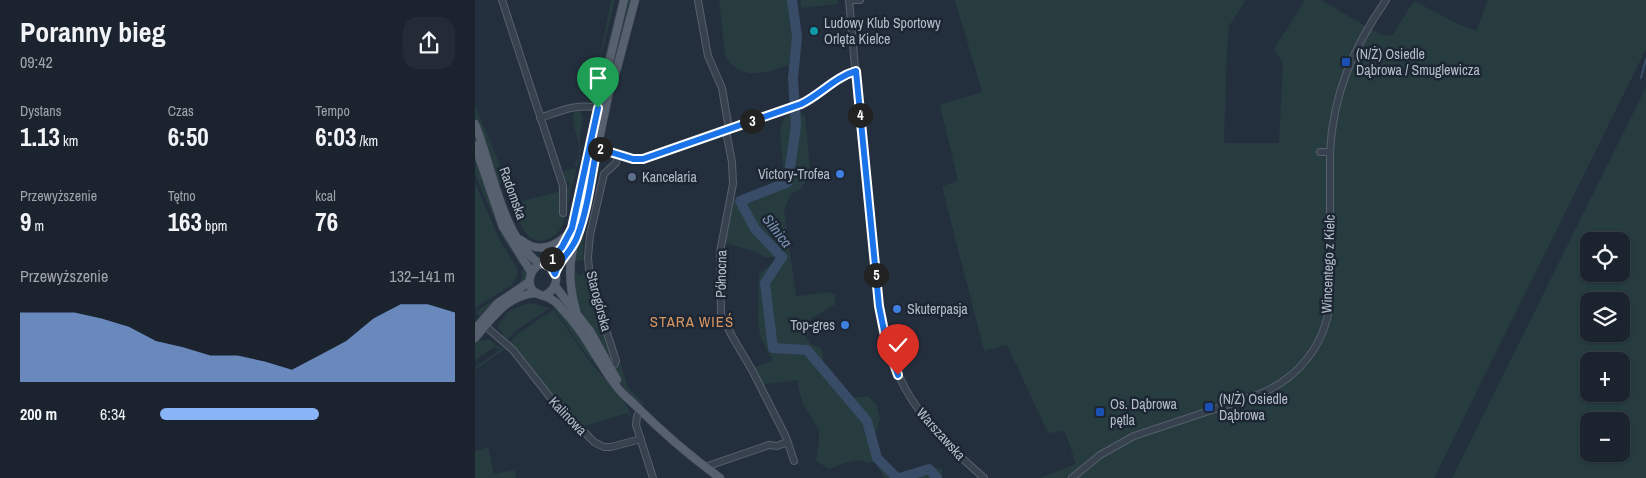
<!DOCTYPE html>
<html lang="pl">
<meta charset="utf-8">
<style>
body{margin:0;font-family:"Archivo Narrow",sans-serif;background:#242b36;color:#f1f3f6;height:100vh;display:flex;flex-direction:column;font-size:19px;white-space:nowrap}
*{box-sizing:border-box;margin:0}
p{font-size:16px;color:#a0a4aa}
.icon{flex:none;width:28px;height:28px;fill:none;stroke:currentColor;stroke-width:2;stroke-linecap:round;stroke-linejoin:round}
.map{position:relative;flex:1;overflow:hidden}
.sheet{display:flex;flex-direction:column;background:#1b232e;width:475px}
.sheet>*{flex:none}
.controls{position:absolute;left:1105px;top:232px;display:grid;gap:10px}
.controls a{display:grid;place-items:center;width:50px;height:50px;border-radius:10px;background:#1b232e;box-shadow:0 1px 4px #0004,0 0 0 1px #39404a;font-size:25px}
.pin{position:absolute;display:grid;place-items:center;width:42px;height:42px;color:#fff;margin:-51px -21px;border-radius:50% 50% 50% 0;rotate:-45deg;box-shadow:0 0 5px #0007}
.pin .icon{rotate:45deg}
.km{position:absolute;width:25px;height:25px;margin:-12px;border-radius:50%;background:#222;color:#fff;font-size:14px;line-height:25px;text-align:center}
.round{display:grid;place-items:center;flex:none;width:52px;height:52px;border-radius:15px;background:#242b36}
.overview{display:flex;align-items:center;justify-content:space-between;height:85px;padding:0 20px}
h1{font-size:28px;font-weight:800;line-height:38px}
.figures{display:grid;grid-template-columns:repeat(3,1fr);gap:8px;height:85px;padding:5px 20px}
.figures div{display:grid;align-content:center}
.figures b{font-size:25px;font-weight:800}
.figures small{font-size:14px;font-weight:400}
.figures p{font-size:14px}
.chart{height:140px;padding:10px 20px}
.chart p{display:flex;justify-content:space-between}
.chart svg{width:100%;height:90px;margin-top:5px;fill:#8ab4f8;opacity:.7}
ul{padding:0 20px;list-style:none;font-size:16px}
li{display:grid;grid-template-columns:80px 60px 1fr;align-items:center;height:38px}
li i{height:12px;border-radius:6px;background:#8ab4f8}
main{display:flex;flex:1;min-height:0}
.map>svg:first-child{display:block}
.green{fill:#263c3f;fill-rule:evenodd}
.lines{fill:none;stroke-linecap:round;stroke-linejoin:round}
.stream{stroke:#394c67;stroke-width:2}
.river{stroke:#394c67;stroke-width:10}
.minor-casing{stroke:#565f6c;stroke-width:8}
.major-casing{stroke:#414a57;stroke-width:9}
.minor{stroke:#38414e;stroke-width:6}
.major{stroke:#56606e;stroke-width:8}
.route-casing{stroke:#fff;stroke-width:10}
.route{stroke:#1a73e8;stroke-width:6}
.culture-dot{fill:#0f9aa8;stroke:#1d2633;stroke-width:2}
.transit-dot{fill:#1a4fb4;stroke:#1d2633;stroke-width:2}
.shop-dot{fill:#3f7fe0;stroke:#1d2633;stroke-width:2}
.service-dot{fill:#5c6f8a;stroke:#1d2633;stroke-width:2}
.labels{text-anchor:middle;stroke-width:5;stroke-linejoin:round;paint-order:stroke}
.poi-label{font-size:14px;fill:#b4bcc9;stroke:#1d2633;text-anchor:start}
.street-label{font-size:14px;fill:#b4bcc9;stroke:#1d2633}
.water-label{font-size:15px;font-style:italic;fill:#7c92b1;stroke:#1d2633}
.neighbourhood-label{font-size:15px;letter-spacing:1px;fill:#d59563;stroke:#1d2633}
</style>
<main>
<section class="sheet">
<div class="overview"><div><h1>Poranny bieg</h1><p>09:42</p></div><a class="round"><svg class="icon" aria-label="share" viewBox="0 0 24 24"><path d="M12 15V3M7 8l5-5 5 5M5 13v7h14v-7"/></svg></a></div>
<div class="figures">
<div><p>Dystans</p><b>1.13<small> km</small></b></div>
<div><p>Czas</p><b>6:50</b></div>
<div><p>Tempo</p><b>6:03<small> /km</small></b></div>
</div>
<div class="figures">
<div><p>Przewyższenie</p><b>9<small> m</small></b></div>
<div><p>Tętno</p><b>163<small> bpm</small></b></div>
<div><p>kcal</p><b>76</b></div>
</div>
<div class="chart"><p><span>Przewyższenie</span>132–141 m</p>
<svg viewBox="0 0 160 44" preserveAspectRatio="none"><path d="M0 44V10L10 10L20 10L30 13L40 17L50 24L60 27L70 31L80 31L90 34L100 38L110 31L120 24L130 13L140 6L150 6L160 10V44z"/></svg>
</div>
<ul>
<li><b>200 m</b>6:34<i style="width:54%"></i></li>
</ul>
</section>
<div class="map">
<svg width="1171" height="478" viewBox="0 0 1171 478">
<rect width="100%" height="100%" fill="#242f3e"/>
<g class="green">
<path d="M136,0H140L122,73Z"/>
<path d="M144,0H146L122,98L117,102H111L117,100L120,95Z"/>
<path d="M152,0H156L116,161L113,160Z"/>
<path d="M244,0H313L318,41L315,65L303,68L300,70C278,75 263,77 250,55Z"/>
<path d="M325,0H362L363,4L326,8Z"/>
<path d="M480,0H771L754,26L752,50L749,143H804L808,63L799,49L830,0H846L899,31L911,36L918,34L939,1L981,23L1001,31L1013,0H1171V49L959,478H565L601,464L590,431L573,433L532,345L509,351L467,186L483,181L465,105L507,92Z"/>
<path d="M1171,87V478H977ZM1146,241V274H1114V241ZM1146,301V334H1114V301ZM1114,361H1146V394H1114ZM1114,421H1146V454H1114Z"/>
<path d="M0,105L31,180L28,184H25L22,180L0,118Z"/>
<path d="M104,109L108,118L105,135V152L102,166L99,165C115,144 86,117 104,109Z"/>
<path d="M325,111L330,116L336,176L324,190L316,194L309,210L321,296L352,292L361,295L359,305L336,319L327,331L337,345L346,348C349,354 347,359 349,364C352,375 367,389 375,398L392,396L401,404L405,418L399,439L403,458L424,478C438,469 451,464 467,469V478H409L400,461L393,463C381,456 366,465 354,469L341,461L344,443V430L327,402L322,380L287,385L277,368L298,361L286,339L283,323L284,274L302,260L301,257H290L279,251L250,243L258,200L304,183L308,180C311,164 298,124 313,114C316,112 321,112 325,111Z"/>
<path d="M0,152L26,230L34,244L48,263L45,265L26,235L0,174Z"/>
<path d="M121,168L123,169L114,207L116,208L117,212H113L109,228L108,258H112V260L98,262L105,241Z"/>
<path d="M97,169H101L100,176C94,192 93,210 87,226C84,232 79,237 73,239C51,249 42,217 37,202L41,203L86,191V205L84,206V212L86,213L90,190L95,185L94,181H90L87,177L89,176V171Z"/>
<path d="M0,183L25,241L42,268V277L37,285L0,308Z"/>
<path d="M50,268L52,272L50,281L8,315L4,316L1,312L4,309L44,284L47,278V270Z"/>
<path d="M99,269L105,276L109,273L113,275L138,359L136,361L139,367L146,365L153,388L169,404L167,405C144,392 133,354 120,332C115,323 107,315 103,307C98,295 97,281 99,269Z"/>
<path d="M54,303L75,308L43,329L32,340L35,342L44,333L78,310C92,327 103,347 117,364C130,380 150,397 156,416L154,417L153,413L107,427L84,403L28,338V334L22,326L35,310Z"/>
<path d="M80,305L95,323L126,370C107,353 95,328 78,308Z"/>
<path d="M2,339L7,341L14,339L22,346L30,349L0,370V367L25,350L20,347L0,360V342Z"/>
<path d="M13,447L19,474L39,470L41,478H0V451Z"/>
</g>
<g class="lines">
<path class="stream" d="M1166,78L1171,59"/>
<g class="river">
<path d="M317,0L322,36L318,79L321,126L313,182L265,201L280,229L307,257L290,283L298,348L332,350L392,421L402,458L422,478"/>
<path d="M425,478L454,469L462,478"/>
</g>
<g class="minor-casing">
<g id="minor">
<path d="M27,0L88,186V213"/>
<path d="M374,0C381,77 387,154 396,230C401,279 403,329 423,374C442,417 475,448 509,478"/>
<path d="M374,0H385"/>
<path d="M223,1L233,56L247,88L254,129"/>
<path d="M65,118C85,111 102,103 123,108"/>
<path d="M251,131L257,162L258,184L245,252L246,314L257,336L277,370L311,437L319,461"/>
<path d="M122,148L158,159H168L325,104C345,95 360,77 381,71"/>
<path d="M845,152H855"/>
<path d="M8,324L38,350L75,397L119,442L129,447H136L166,439"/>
<path d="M140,364L141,361L115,280L113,257L115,235L129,174L141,163L143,155"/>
<path d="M165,411L162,416L161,425L178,478"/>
<path d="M230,467L294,445L302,446L312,442"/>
<path d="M597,478L625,455L659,436L782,395C822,380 851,345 855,301C856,282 855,263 855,244C855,213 855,183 855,152C858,94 878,48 911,0"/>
</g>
</g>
<g class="major-casing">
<g id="major">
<path d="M0,124C17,165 27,238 65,264"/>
<path d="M0,145L28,227L56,272"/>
<path d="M46,240C61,252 77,249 91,236"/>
<path d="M98,249C93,270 95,290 101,311"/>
<path d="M70,264L75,261L90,242L100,219L114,146L149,0"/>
<path d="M80,274L85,262L100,244L105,231L134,92L142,68L160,0"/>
<path d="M80,286L115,331L142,380"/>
<path d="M68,296C79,292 86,279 77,269C65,254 50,275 56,288C61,296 69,295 76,299C80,301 84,305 87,309C110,332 122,362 142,387C147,394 155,400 161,406C187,432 215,456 245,478"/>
<path d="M0,329L23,303L54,282"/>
<path d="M0,338C17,318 32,295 61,293"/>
</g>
</g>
<use href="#minor" class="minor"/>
<use href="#major" class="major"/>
</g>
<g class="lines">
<g class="route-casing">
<path id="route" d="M123,108L97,228L87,247L75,261L70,264L76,267L80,274C84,260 97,251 102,237C113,209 116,177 122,148L158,159H168L326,104C345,95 360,77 381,71L404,306L411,341L423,375"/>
</g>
<use href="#route" class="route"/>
</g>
<circle class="culture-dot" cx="339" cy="31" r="5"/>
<g class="transit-dot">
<rect x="866" y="57" width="10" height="10" rx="2.5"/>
<rect x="729" y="402" width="10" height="10" rx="2.5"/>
<rect x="620" y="407" width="10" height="10" rx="2.5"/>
</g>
<g class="shop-dot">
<circle cx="365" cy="174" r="5"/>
<circle cx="422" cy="309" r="5"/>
<circle cx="370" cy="325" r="5"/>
</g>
<circle class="service-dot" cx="157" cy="177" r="5"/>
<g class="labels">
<g class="poi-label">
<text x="349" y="28">Ludowy Klub Sportowy<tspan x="349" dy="16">Orlęta Kielce</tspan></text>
<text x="881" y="59">(N/Ż) Osiedle<tspan x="881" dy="16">Dąbrowa / Smuglewicza</tspan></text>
<text x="355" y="179" text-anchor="end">Victory-Trofea</text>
<text x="167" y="182">Kancelaria</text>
<text x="432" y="314">Skuterpasja</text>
<text x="360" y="330" text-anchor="end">Top-gres</text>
<text x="744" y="404">(N/Ż) Osiedle<tspan x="744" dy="16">Dąbrowa</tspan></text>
<text x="635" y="409">Os. Dąbrowa<tspan x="635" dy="16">pętla</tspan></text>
</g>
<g class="street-label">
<text transform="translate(38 193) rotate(70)" y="5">Radomska</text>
<text transform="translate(853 264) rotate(-88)" y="5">Wincentego z Kielc</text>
<text transform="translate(246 274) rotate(-89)" y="5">Północna</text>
<text transform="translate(124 301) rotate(75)" y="5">Starogórska</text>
<text transform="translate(93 416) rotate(46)" y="5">Kalinowa</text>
<text transform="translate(466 434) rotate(48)" y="5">Warszawska</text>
</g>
<g class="water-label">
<text transform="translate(302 231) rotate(52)" y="5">Silnica</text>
</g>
<g class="neighbourhood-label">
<text x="217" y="327">STARA WIEŚ</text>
</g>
</g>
</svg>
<div class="controls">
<a><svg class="icon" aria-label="locate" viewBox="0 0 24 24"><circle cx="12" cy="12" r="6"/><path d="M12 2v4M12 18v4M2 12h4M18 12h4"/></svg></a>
<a><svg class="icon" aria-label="layers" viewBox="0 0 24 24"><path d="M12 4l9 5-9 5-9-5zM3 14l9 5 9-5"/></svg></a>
<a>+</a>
<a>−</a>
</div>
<div class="pin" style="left:123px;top:108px;background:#1e9e55"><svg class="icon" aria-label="arrive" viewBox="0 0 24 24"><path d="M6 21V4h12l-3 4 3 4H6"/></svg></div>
<div class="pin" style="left:423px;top:375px;background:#d93025"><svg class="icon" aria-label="check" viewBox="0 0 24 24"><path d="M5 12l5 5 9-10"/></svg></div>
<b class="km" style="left:77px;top:259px">1</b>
<b class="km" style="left:125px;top:149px">2</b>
<b class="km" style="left:277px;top:121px">3</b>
<b class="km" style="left:385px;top:115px">4</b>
<b class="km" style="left:401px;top:275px">5</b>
</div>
</main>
